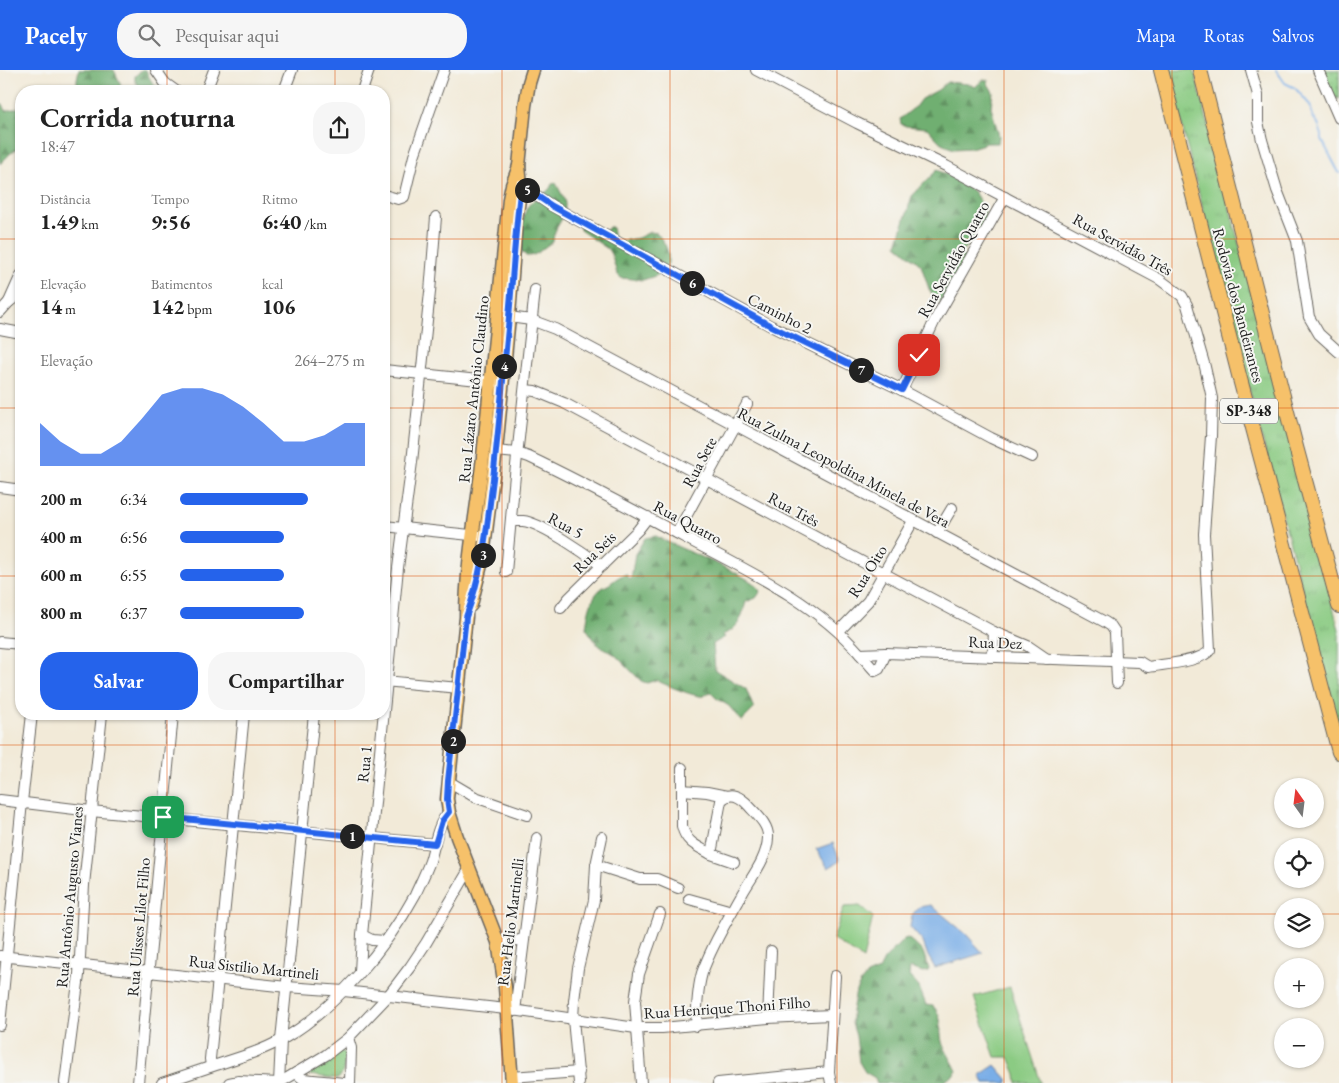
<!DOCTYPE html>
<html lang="pt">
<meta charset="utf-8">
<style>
body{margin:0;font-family:"EB Garamond",serif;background:#f6f6f6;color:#222;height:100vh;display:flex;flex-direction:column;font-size:19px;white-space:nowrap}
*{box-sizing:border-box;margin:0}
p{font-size:16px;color:#767676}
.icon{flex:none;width:28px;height:28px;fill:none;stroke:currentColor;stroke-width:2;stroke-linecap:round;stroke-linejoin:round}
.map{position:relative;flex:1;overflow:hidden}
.panel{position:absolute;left:15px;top:15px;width:375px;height:635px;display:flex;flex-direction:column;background:#fff;border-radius:20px;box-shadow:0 1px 4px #0004}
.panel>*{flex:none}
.needle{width:32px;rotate:346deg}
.fabs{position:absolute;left:1274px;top:708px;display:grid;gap:10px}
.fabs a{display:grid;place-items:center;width:50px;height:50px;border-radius:50%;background:#fff;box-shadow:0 1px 4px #0004;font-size:25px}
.pin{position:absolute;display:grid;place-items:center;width:42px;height:42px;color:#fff;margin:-21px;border-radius:10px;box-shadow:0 2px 8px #0006}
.km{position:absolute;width:25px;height:25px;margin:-12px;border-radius:50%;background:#222;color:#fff;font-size:14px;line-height:25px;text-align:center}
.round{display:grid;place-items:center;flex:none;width:52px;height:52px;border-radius:20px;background:#f6f6f6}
.summary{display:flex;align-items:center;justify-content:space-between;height:85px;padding:0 25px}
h1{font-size:28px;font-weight:700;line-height:38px}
.stats{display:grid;grid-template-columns:repeat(3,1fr);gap:8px;height:85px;padding:5px 25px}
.stats div{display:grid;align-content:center}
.stats b{font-size:21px;font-weight:700}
.stats small{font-size:14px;font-weight:400}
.stats p{font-size:14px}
.chart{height:140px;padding:10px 25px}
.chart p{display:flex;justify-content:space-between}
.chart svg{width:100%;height:90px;margin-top:5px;fill:#2563eb;opacity:.7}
.primary-button{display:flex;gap:10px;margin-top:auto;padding:10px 25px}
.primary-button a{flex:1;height:58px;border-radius:20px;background:#2563eb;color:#fff;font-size:20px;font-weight:700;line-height:58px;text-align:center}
.primary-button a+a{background:#f6f6f6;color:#222}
ul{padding:0 25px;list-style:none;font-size:16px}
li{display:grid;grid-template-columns:80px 60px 1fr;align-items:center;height:38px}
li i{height:12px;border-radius:6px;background:#2563eb}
header{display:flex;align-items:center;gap:30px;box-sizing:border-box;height:70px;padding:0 25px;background:#2563eb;color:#fff}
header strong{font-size:24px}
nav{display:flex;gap:28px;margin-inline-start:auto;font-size:18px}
.search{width:350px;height:45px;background:#f6f6f6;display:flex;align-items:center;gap:12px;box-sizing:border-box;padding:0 18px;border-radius:20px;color:#767676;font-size:19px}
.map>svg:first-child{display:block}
.grass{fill:url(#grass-tufts);stroke:#547450}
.forest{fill:url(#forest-firs);stroke:#466646}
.park{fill:url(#park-dots);stroke:#547450}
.garden{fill:#8bcb83;stroke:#547450}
.water{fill:#7aaee7;stroke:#4b6582}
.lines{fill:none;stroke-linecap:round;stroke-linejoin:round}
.stream{stroke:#7aaee7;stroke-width:2}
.minor-casing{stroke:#67645e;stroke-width:12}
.major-casing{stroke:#67645e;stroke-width:15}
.highway-casing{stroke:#67645e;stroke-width:16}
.minor{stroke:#fff;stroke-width:10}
.major{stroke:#f6c16b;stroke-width:12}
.highway{stroke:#f6c16b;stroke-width:14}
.route-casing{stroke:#fff;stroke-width:10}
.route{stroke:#2563eb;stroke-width:6}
.grid{fill:none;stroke:#de560d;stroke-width:1;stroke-opacity:0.55}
.labels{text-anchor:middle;stroke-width:4;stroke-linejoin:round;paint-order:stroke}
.shield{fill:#f6f6f2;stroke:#5d5d5c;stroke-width:1}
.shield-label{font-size:15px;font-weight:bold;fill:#1c1c1c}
.street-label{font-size:16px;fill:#1c1c1c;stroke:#f6f6f2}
</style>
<header>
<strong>Pacely</strong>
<div class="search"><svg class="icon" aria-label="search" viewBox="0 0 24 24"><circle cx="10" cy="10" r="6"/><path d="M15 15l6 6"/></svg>Pesquisar aqui</div>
<nav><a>Mapa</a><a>Rotas</a><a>Salvos</a></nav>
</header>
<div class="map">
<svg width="1339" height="1013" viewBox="0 0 1339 1013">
<defs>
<pattern id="grass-tufts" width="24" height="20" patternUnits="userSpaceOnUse" patternTransform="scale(1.25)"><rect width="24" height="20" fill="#8bcb83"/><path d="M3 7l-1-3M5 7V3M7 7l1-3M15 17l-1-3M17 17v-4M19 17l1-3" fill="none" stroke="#77ae71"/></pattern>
<pattern id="forest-firs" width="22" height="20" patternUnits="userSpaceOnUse" patternTransform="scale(1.25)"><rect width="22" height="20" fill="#70af71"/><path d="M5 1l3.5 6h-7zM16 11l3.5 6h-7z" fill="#5b8e5c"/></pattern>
<pattern id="park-dots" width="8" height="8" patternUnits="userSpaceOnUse" patternTransform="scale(1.25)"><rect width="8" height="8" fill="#8bcb83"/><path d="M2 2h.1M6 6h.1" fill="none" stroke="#77ae71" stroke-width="1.8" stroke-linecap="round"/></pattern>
</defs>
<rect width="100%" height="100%" fill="#f6f6f2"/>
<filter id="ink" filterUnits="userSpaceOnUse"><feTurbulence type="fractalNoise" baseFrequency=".02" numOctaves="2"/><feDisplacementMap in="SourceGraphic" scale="10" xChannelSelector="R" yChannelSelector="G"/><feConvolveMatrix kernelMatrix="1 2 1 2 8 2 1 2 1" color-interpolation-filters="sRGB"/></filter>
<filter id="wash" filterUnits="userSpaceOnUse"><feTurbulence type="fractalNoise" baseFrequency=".0096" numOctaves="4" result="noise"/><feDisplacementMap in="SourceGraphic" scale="20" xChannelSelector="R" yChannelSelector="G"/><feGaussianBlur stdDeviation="1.12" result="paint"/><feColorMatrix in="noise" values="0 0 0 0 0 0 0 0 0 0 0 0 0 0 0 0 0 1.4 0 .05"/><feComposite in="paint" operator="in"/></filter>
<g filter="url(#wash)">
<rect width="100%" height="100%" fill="#f2ead8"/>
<g class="grass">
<path d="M1168,0H1194L1339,560V658L1230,247Z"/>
<path d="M339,980L345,983C344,992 345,1003 338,1009L310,1005V1000Z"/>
</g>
<g class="forest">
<path d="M79,0H114L121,15L118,21H77V9Z"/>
<path d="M142,0H146C153,18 157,18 175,21C159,21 144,25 135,11V6Z"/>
<path d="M983,10H988V14L993,22L991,37L999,66L998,73H987L971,78L953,79L940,72L927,58L906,56L901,54L900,49L915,37L921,29L938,20L947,12L969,14L975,17Z"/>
<path d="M0,33L3,34L6,41L21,37V75L11,83L0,94Z"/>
<path d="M937,100L962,112L974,122L985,139V148L979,162L973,171L960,183L964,186V189C951,204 957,223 937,233L929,219L921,195L897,175L912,126Z"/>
<path d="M556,113C559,120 565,128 565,135C566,150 553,156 553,172C543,176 538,187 526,186L522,182L520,176C522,166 522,146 527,138C532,127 549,125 552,114Z"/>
<path d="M580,155L602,165L609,157H612L614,170L616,172L638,168L650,162L657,163C665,174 670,180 668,194L658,205L643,210L621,208L617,204L612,186L608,179L580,160Z"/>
<path d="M656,466C676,478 753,505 761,521L756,528L746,532C741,548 740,558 722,565L725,567L713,574L715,600L746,619L754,639L743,650L741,651L729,636L716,628L710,622C708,623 706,625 703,626C697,628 663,614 656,610L647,613L641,611L614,584L598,575L586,558C588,544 590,527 602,518C605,516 609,515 612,512C617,508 620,506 626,504L629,509H631L635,484L645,468Z"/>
<path d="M908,868L923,882L929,899L928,901L923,902L910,898L909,906L919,917L926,935L933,936C945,949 938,961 943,975C947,983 953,992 957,1001L954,1005L941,1013H877L875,1008L865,1002L859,992L856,966L852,953V941L856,921L861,912L867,905L879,900L884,890L904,869Z"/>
</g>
<path class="park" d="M1322,0H1339V29L1335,28Z"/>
<g class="garden">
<path d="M860,836L873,847L863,889L833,869L844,837Z"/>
<path d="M1010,917L1041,1013H1017L1016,1004L1009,987H995L974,927Z"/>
</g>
<g class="water">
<path d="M833,773L840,791L828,798L816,779Z"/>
<path d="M931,835L966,864L983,883L935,898L928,886L923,872L910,857L912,845L919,837Z"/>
<path d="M995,995L1007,1009L1008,1013H984L980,1005Z"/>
</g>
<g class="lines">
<path class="stream" d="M1276,0L1285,13L1295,18L1310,35L1313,47L1318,54L1322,65V70L1339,103"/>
</g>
</g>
<g filter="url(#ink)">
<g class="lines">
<g class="minor-casing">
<g id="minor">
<path d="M156,0L165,13L176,21"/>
<path d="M1251,0L1258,25V52L1262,70L1277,120L1297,171L1309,247L1319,264L1339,282"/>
<path d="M1318,0L1339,48"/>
<path d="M206,21L214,0"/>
<path d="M284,21L292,0"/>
<path d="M362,21L369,0"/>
<path d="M521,115L552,136L771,256L902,320L991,368L1032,387"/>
<path d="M384,125L398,129L404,127L414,86L444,0"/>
<path d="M9,232L21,205"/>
<path d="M0,242L9,232L21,223"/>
<path d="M509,247L531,250L555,259L1105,552L1111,556L1115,562L1117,613"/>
<path d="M0,259L21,263"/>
<path d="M384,300L497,312"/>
<path d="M525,320L535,321L564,333L994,562L1028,576L1047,589"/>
<path d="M902,320L935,250L1005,127"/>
<path d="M496,381L517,383L529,387C582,412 633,440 684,467C746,500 813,530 860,584L886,583L1140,592L1148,597C1163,594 1202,592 1210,580L1204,464L1211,366L1212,328L1205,297L1187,235L1182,226L1159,209L946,96L857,53L756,0"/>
<path d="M0,417L21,420"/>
<path d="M511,451C515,451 519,451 523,451C542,453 586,484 602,496"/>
<path d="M384,456L480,466"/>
<path d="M677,463L747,334"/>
<path d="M937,463L952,438"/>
<path d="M506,502L515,405L535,220"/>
<path d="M561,538L569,528L638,460L648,447"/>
<path d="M839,561L868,531L913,451"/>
<path d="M0,572L21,574"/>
<path d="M860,584L875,601L879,599L886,583"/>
<path d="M990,587L993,580L994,562"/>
<path d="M384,611L459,618"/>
<path d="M682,698V756C686,773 697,776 711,784"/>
<path d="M448,711L475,727L527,745"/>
<path d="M682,720L707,722L727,726"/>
<path d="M0,730L91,741L435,774"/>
<path d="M596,795L640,809H657L678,818"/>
<path d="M689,829L732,841"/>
<path d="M362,865L372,870L385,871"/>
<path d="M498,872H511L523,869"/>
<path d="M0,886L287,917L344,921L506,939L636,958H662L768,948L831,945"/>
<path d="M360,902L362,865L398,498L412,392L430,222L436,147"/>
<path d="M515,941L537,768"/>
<path d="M768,948L771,881"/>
<path d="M0,955L22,732L32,644"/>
<path d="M696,956C697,938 697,920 702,903C712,875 728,849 742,824C752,806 767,789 768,768C769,755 757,745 749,736C741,727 730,720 721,731L711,784L734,792"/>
<path d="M348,968L351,978L350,1013"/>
<path d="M211,996L210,989L244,644"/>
<path d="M296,1003L303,1009L344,1013"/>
<path d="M511,1007L579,1002"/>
<path d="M65,1013L79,905L84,815L102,644"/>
<path d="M138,1013L173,644"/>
<path d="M162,1013C180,1007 198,1001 216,995C238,988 262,981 283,969C334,940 387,877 415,825C420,814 426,802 430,791C435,775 437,754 449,742"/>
<path d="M229,1013L239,1011L279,1013L326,985L348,968L388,926L410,897L426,873L470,798"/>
<path d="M279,1013L281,970L314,644"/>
<path d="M579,1013L573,949L574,931L578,898L594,830L596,795L602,767"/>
<path d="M641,1013L635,931L639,904L660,844"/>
<path d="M718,1013L829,1002"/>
<path d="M831,1013L829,1002L835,906"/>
</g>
</g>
<g class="major-casing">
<g id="major">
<path d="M471,535L483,487L496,381L509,247L516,151L521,115L519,96L525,36L529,13L533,0"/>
<path d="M512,1013L505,917L498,872L457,767L449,742L447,729L466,547C466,493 477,441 483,387C492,301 500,215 509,129L512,115L519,96"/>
</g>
</g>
<g class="highway-casing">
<g id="highway">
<path d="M1161,0L1240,309L1339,682"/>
<path d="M1200,0L1296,377L1339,536"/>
</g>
</g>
<use href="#minor" class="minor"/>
<use href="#major" class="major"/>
<use href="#highway" class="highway"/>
</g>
</g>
<g class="lines" filter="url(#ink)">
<g class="route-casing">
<path id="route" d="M163,747L435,774L442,751L449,742L447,729L448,711L466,547C483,502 487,456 493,409C499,355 504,301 509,247C513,203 515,159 521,115L552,136L771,256L902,320L919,285"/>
</g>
<use href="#route" class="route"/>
</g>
<path class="grid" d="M167,0V21M335,0V21M502,0V1013M670,0V1013M837,0V1013M1004,0V1013M1172,0V1013M0,169H21M384,169H1339M0,338H21M384,338H1339M0,506H21M384,506H1339M167,644V1013M335,644V1013M0,675H1339M0,844H1282M1315,844H1339"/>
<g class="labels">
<rect class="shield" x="1220" y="328.5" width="58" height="25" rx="4"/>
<g class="shield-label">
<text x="1249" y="346">SP-348</text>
</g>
<g class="street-label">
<text transform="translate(1123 174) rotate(29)" y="6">Rua Servidão Três</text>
<text transform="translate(953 189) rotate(-61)" y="6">Rua Servidão Quatro</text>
<text transform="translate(1239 235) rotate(75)" y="6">Rodovia dos Bandeirantes</text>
<text transform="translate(780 243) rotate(27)" y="6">Caminho 2</text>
<text transform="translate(473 319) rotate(-84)" y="6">Rua Lázaro Antônio Claudino</text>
<text transform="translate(699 392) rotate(-62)" y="6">Rua Sete</text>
<text transform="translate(844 397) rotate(28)" y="6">Rua Zulma Leopoldina Minela de Vera</text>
<text transform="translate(794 439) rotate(28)" y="6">Rua Três</text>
<text transform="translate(688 452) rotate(28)" y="6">Rua Quatro</text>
<text transform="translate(566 455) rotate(28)" y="6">Rua 5</text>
<text transform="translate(594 482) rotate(-44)" y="6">Rua Seis</text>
<text transform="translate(867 501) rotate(-58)" y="6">Rua Oito</text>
<text transform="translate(995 572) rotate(2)" y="6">Rua Dez</text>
<text transform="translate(364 694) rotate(-84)" y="6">Rua 1</text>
<text transform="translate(69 827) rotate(-85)" y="6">Rua Antônio Augusto Vianes</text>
<text transform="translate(510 852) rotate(-83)" y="6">Rua Helio Martinelli</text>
<text transform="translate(138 857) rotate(-85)" y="6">Rua Ulisses Lilot Filho</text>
<text transform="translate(254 897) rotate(6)" y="6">Rua Sistilio Martineli</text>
<text transform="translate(727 937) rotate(-4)" y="6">Rua Henrique Thoni Filho</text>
</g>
</g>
</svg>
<div class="fabs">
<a><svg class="needle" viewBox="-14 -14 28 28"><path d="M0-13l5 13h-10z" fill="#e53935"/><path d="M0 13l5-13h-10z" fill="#767676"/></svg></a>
<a><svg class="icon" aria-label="locate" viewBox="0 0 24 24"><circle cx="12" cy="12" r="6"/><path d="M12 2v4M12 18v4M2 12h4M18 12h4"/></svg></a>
<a><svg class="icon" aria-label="layers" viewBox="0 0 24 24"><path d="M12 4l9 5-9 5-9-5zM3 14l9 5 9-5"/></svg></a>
<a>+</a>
<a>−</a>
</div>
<div class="pin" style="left:163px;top:747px;background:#1e9e55"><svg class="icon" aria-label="arrive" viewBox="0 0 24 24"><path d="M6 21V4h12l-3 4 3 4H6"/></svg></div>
<div class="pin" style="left:919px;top:285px;background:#d93025"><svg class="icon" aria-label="check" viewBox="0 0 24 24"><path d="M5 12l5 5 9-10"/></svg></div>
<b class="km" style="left:352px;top:766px">1</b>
<b class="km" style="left:453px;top:671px">2</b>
<b class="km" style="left:483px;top:485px">3</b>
<b class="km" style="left:504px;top:296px">4</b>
<b class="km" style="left:527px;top:120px">5</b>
<b class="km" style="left:692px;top:213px">6</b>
<b class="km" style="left:861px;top:300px">7</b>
<section class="panel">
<div class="summary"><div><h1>Corrida noturna</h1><p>18:47</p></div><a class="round"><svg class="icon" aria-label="share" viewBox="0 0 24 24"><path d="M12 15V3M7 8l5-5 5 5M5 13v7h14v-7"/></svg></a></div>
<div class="stats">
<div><p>Distância</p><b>1.49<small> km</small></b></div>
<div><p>Tempo</p><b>9:56</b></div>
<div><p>Ritmo</p><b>6:40<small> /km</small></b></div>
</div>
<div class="stats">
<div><p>Elevação</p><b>14<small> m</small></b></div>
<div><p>Batimentos</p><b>142<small> bpm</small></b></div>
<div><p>kcal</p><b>106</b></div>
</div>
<div class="chart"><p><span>Elevação</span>264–275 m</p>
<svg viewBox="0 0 160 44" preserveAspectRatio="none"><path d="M0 44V23L10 32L20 38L30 38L40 32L50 21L60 9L70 6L80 6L90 9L100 15L110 23L120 32L130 32L140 29L150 23L160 23V44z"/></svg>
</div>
<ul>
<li><b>200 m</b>6:34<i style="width:69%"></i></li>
<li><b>400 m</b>6:56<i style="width:56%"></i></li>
<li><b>600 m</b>6:55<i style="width:56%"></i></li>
<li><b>800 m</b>6:37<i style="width:67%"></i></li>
</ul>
<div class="primary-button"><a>Salvar</a><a>Compartilhar</a></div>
</section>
</div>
